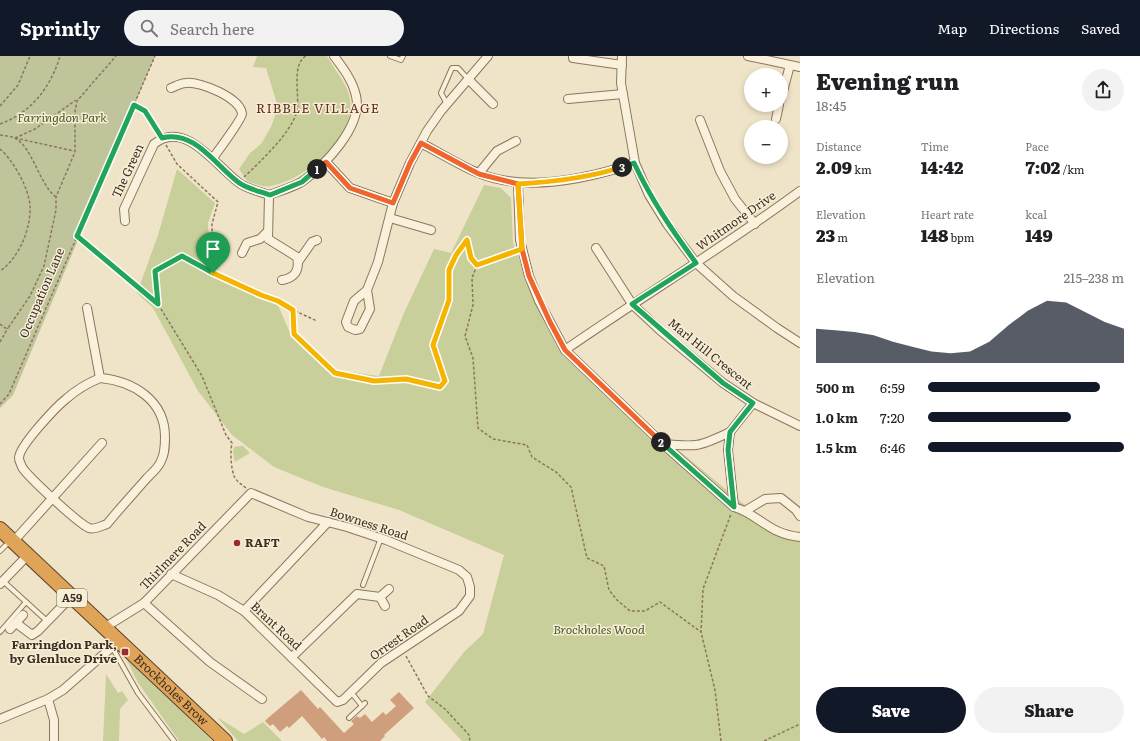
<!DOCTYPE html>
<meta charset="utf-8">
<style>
body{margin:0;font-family:Literata,serif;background:#f2f2f2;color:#202124;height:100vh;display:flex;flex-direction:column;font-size:15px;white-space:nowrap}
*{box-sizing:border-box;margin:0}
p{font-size:13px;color:#757577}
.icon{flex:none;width:22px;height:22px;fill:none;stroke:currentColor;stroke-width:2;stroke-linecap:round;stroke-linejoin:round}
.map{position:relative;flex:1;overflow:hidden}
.side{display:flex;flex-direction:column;background:#fff;width:340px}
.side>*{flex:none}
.fabs{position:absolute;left:744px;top:12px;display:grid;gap:8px}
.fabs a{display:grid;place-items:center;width:44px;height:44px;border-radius:50%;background:#fff;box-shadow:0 2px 6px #0003;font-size:20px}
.pin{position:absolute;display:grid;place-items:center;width:34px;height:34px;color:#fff;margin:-41px -17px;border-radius:50% 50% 50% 0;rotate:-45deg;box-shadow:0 0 4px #0007}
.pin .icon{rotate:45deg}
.km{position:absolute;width:20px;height:20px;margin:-10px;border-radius:50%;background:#222;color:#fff;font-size:11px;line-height:20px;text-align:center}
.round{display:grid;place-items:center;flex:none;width:42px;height:42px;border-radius:21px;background:#f2f2f2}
.head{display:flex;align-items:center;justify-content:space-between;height:68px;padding:0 16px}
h1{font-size:22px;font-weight:800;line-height:30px}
.stats{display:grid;grid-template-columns:repeat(3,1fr);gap:6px;height:68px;padding:4px 16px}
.stats div{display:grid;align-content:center}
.stats b{font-size:17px;font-weight:800}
.stats small{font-size:11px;font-weight:400}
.stats p{font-size:11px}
.chart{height:112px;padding:8px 16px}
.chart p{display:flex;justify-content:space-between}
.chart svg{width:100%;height:72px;margin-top:4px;fill:#111827;opacity:.7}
.primary-button{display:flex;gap:8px;margin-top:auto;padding:8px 16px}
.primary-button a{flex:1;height:46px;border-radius:24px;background:#111827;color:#fff;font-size:16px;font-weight:800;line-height:46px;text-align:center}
.primary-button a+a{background:#f2f2f2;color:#202124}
ul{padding:0 16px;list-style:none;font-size:13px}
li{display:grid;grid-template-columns:64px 48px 1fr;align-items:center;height:30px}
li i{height:10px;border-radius:5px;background:#111827}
header{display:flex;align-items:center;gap:24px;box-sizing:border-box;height:56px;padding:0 20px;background:#111827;color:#fff}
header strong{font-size:19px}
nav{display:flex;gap:22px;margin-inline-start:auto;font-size:14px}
.search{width:280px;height:36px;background:#f2f2f2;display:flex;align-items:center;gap:10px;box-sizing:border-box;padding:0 14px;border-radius:22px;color:#757577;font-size:15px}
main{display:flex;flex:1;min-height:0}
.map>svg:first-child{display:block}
.green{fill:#c9cf9b}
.cemetery{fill:#bfc49a}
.building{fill:#cf9f7d}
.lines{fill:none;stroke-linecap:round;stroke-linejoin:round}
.lane-casing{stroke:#8d765c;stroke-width:6}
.street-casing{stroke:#8d765c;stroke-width:10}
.highway-casing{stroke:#5b4430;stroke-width:16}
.path{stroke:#8d765c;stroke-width:1.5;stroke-dasharray:3 2;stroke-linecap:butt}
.lane{stroke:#faf1dc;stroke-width:4}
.street{stroke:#faf1dc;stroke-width:8}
.highway{stroke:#e0a458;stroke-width:14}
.split-1-casing{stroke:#fff;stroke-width:8}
.split-2-casing{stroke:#fff;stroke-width:8}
.split-3-casing{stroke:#fff;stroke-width:8}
.split-4-casing{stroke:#fff;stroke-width:8}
.split-1{stroke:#22a559;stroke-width:5}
.split-2{stroke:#f0652b;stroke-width:5}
.split-3{stroke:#22a559;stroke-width:5}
.split-4{stroke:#f5b400;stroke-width:5}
.poi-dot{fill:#9e2a2b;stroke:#f7eed8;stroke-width:1.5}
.labels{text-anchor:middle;stroke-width:3;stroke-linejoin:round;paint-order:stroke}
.shield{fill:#f7eed8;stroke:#756857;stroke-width:1}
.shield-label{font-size:11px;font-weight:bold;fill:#3d2e20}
.park-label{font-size:12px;font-style:italic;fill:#4d5a26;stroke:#f7eed8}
.street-label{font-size:12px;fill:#3d2e20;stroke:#f7eed8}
.poi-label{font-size:12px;font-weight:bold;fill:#3d2e20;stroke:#f7eed8;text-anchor:start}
.neighbourhood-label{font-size:13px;letter-spacing:1px;fill:#6b2e1e;stroke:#f7eed8}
</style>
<header>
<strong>Sprintly</strong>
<div class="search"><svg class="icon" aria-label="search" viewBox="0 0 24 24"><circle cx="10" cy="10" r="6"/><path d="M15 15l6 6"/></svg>Search here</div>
<nav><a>Map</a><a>Directions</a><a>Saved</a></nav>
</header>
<main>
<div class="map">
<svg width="800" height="685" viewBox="0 0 800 685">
<rect width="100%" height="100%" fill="#f0e4c8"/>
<g class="green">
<path d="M257,0H327C333,11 345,26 349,38C360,79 307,123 271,130C264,132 253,127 247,125L239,113L250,97L261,88L271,71L278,51L266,12L253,11Z"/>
<path d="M177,113L215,147L208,167L210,218L278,249L290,277L336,314L379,320L403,259L434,193L451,197L484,129L501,132L511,142L513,187L535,245L562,298L774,473L800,485V685H462L425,646L464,596L483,578L504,499L399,454L323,431L274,411L232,379L198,335L153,252L137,237L158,179Z"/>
<path d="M240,390H243L250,397L235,406L233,397L234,391Z"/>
<path d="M125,600L132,605L212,685H179L137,625Z"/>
<path d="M106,618L118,637L122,635L128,644L120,653L119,685H103Z"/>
<path d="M217,661L244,678L263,666L282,685H238Z"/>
</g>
<path class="cemetery" d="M0,0H155L13,339L0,352Z"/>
<path class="building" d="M301,634L318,653L320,651L344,677L354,668L351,665L357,660L360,662L365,658L372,666L383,656L386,659L396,650L390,644L399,636L414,652L384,679L385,680L380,685H327L324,681L322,683L302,660L289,672L287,670L280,676L273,668L270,670L265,665L268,662Z"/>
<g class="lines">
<g class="lane-casing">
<g id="lane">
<path d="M390,0L401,4L403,0"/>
<path d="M447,48L441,37L452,12H458L469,24"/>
<path d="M0,495L9,486"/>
<path d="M3,525L47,565"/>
<path d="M363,529L381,482"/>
<path d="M0,576L26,546"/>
<path d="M112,591L138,637L174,685"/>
<path d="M351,636L362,650L365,647"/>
<path d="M349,662L362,650"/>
</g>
</g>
<g class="street-casing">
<g id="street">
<path d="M573,0V2L622,9"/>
<path d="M622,0L621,27L635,107L649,139L667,168L696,207L733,240L777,272L800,287"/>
<path d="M748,0L800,11"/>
<path d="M469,24L493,48"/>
<path d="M171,32C176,30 181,27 186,27C200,25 241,42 242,58C242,63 218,95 213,102"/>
<path d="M568,43L623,38"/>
<path d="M781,43L790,9"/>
<path d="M776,63L779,49"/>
<path d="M700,64L720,115L735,143L755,168"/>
<path d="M421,87C440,97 459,109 478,117C526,137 587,123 635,107"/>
<path d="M326,106L350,132L393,147"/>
<path d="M479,117L497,95L516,85"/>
<path d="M518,128L520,184L529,220L539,245L565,294L663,388L734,451C760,459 768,478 800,481"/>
<path d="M269,139L268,183L297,201C300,214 295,222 282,224"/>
<path d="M390,162L431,174"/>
<path d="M125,165L124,153L154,88C185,63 215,109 238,126C246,133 259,135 269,139C280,135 294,131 303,125C325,109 363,70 356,40C353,25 343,12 334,0"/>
<path d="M596,192L632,248L662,276L723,327L753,347L800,370"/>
<path d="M242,197L247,187L260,183L268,175"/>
<path d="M298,206L312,186L317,184"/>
<path d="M367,234L354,245L346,266L348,271L355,274L360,273L370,253L367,234L378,206L393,147L410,107L427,75L441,55L488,0"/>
<path d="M87,252L100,322"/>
<path d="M565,294C643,240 724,191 800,135"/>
<path d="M100,322C133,325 165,344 165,381C165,389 165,398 161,405C159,411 152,417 147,422C134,437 120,452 107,468C101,470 95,474 89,472C79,468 27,420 22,411C21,408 19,405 19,402C19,390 56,351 66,343C75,335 88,327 100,322Z"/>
<path d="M663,388C697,391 699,391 730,376"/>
<path d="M734,451L728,394L730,376L753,347"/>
<path d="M745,455L765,443L781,442L796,454L800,460"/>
<path d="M13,486L102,387"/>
<path d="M0,528L27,500"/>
<path d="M380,541L385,550"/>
<path d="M144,547L210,606L262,643"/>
<path d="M244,555L328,466"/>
<path d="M16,567L32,579L38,575L71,541"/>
<path d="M104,572L144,547L251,437L308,461L347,471L386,484L459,514L467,521L470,531V540L459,555L381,607L343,644L337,646L244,555L218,539L171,518"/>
<path d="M10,573L23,559"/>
<path d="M292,601L357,538L380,541L389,533"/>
<path d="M48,643L54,664V685"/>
<path d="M0,663L48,643L63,634L112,591L116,583"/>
</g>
</g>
<g class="highway-casing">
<g id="highway">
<path id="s1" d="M0,473L225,685"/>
</g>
</g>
<g class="path">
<path d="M134,49L145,55L159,77"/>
<path d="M0,50L18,29L30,0"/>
<path d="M0,68C31,57 51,31 60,0"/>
<path d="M0,79C4,80 12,80 15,82C33,92 39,128 56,141"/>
<path d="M15,82L35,73L76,44"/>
<path d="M15,82L74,95"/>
<path d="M166,89L177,108L218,146L212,168L213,217L261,239L279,245L293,254L317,265"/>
<path d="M0,93C13,104 29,132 30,150C31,173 19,202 0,215"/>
<path d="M244,121C260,106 292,76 297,55C300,40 291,8 306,0"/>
<path d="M77,179L158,248"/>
<path d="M477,209L472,222L473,249L465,280L473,302L478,372L493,383L527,389L532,401L556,416L571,431L587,502L604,510L609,534L617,544L630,555H645L660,546L701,576"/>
<path d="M213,217L182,200L155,215L158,248L202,320L226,379L232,387C230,397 231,411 234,420C236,425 241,428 246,432"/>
<path d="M293,254L294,278L335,317L374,325L406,323L440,331L445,325L433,289L449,244V214L455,199L467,184L471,202L477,209L515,195"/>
<path d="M0,268L5,272H8L30,240L44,210L56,154V141L75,96V56L77,45L116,0"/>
<path d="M0,286L8,272"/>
<path d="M0,348L9,338L155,0"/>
<path d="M406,600L428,640L445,653L469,679L470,685"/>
<path d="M721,685L715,634L701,576L703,533L731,458"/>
<path d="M764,685L800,668"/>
</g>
<use href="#lane" class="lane"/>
<use href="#street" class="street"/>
<use href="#highway" class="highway"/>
</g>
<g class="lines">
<g class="split-1-casing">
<path id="split-1" d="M213,217L182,200L155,215L158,248L77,180L134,49L145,55L162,82C194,73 216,110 238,126C247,133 259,135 270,139L302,126L317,113"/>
</g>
<g class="split-2-casing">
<path id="split-2" d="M317,113L326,106L350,132L393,147L410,107L421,87L479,118L518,128L522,193L529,220L550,266L565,294L661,386"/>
</g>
<g class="split-3-casing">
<path id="split-3" d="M622,111L634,107C652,145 672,174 696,207L632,248L723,327L753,347L730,376L728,394L734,451L661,386"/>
</g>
<g class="split-4-casing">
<path id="split-4" d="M213,217L261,239L278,245L293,254L294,278L335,317L374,325L406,323L440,331L445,325L433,289L449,244V214L456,199L467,184L471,202L477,209L522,193L518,128C552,126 589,122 622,111"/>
</g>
<use href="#split-1" class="split-1"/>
<use href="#split-2" class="split-2"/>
<use href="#split-3" class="split-3"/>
<use href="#split-4" class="split-4"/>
</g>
<g class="poi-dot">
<circle cx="237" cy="487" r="4"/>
<rect x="121" y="592" width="8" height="8" rx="2"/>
</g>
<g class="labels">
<rect class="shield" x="57" y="533" width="30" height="18" rx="3"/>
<g class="shield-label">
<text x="72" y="546">A59</text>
</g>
<g class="park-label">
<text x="62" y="66">Farringdon Park</text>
<text x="599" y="578">Brockholes Wood</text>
</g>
<g class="street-label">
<text transform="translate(128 115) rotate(-65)" y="4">The Green</text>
<text transform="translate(736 165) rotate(-35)" y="4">Whitmore Drive</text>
<text transform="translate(42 237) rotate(-67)" y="4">Occupation Lane</text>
<text transform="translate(710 298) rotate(39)" y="4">Marl Hill Crescent</text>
<text transform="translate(369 468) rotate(18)" y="4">Bowness Road</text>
<text transform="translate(173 500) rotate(-46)" y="4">Thirlmere Road</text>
<text transform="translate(276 570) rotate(43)" y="4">Brant Road</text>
<text transform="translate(399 582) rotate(-35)" y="4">Orrest Road</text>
<text dy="4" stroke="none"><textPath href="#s1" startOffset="235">Brockholes Brow</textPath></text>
</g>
<g class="poi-label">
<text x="245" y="491">RAFT</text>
<text x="117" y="593" text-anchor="end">Farringdon Park,<tspan x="117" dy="14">by Glenluce Drive</tspan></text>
</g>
<g class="neighbourhood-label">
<text x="318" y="57">RIBBLE VILLAGE</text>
</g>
</g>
</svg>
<div class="fabs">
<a>+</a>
<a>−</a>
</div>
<div class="pin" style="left:213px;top:217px;background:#1e9e55"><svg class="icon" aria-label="arrive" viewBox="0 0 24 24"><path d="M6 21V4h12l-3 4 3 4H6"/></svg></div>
<b class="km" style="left:317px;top:113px">1</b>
<b class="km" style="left:661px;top:386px">2</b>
<b class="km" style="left:622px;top:111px">3</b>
</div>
<section class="side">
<div class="head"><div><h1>Evening run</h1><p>18:45</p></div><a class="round"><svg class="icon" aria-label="share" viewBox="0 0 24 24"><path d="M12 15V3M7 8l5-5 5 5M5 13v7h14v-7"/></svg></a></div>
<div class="stats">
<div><p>Distance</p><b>2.09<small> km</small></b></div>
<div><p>Time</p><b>14:42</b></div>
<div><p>Pace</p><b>7:02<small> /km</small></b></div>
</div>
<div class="stats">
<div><p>Elevation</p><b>23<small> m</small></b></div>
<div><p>Heart rate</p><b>148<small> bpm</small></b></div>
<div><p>kcal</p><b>149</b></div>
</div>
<div class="chart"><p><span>Elevation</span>215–238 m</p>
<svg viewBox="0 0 160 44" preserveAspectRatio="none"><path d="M0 44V23L10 24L20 25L30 27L40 31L50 34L60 37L70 38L80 37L90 31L100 21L110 12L120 6L130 7L140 13L150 19L160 23V44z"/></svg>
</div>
<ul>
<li><b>500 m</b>6:59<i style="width:88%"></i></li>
<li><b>1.0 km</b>7:20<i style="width:73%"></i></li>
<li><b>1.5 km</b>6:46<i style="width:100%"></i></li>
</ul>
<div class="primary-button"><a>Save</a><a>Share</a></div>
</section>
</main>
